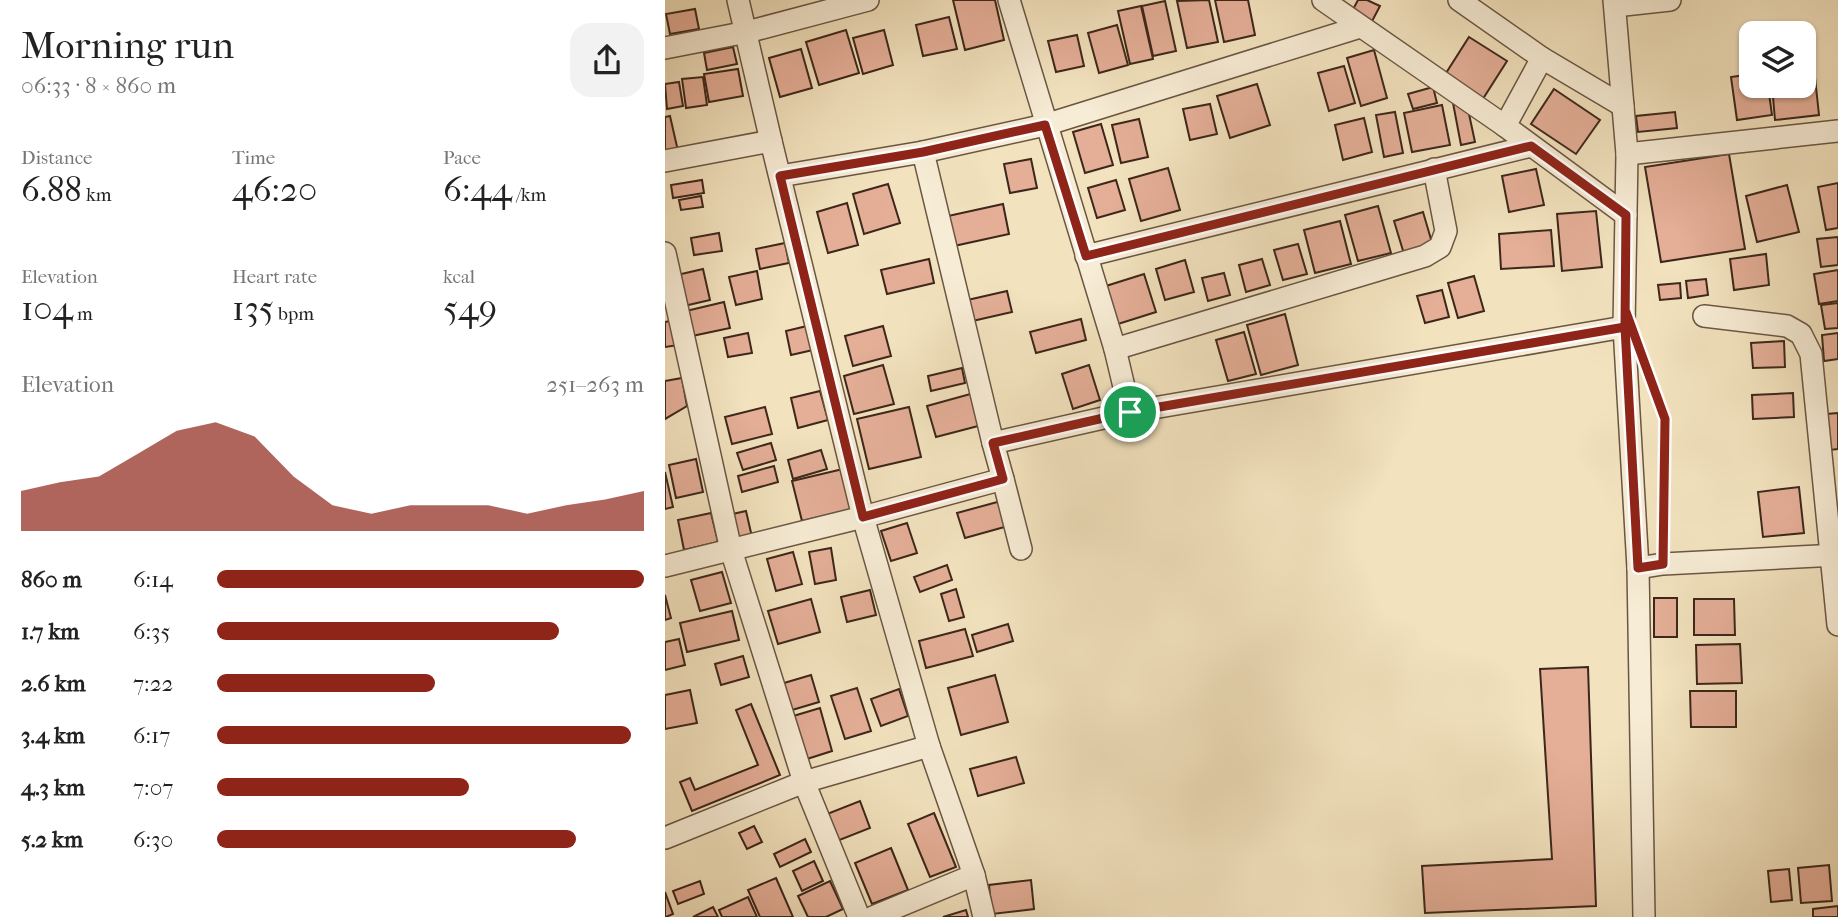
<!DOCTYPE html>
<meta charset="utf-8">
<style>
body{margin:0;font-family:"IM FELL French Canon",serif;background:#f2f2f2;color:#222;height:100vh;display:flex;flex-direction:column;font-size:26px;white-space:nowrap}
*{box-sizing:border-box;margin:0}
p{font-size:23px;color:#767676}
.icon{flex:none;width:38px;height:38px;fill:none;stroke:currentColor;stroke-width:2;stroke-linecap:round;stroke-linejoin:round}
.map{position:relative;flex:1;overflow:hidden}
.sheet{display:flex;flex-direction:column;background:#fff;width:665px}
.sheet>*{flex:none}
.buttons{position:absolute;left:1074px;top:21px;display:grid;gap:14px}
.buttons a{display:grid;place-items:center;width:77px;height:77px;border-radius:14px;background:#fff;box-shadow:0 2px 5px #0004;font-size:35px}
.pin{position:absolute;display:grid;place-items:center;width:60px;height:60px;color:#fff;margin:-30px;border:4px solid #fff;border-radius:50%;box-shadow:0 2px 7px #0007}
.round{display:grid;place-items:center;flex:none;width:74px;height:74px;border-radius:21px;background:#f2f2f2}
.headline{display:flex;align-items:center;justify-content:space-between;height:119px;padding:0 21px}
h1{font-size:38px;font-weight:600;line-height:52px}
.stats{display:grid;grid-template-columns:repeat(3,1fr);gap:10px;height:119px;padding:7px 21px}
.stats div{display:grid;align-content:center}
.stats b{font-size:35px;font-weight:600}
.stats small{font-size:19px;font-weight:400}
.stats p{font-size:19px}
.chart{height:196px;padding:14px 21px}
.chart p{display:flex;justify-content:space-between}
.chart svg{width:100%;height:126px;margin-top:7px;fill:#8f2418;opacity:.7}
ul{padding:0 21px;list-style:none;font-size:23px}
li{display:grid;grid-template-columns:112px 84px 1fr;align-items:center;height:52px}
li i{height:18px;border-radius:9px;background:#8f2418}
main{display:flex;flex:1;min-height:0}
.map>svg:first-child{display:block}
.building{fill:#e4ae97;stroke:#3d271a;stroke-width:2}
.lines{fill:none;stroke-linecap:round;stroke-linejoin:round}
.street-casing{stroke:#6a5643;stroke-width:24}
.path{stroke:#3d271a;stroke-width:3.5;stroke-dasharray:5 3.5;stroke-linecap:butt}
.street{stroke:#f7ecd5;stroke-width:21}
.route-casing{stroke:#fff;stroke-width:14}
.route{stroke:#8f2418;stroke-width:9}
</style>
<main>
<section class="sheet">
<div class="headline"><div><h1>Morning run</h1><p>06:33 · 8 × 860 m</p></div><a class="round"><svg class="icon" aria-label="share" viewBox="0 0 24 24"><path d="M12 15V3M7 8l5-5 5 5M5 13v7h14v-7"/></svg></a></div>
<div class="stats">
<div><p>Distance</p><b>6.88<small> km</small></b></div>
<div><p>Time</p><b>46:20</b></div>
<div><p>Pace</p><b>6:44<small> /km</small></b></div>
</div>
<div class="stats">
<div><p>Elevation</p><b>104<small> m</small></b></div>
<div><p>Heart rate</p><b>135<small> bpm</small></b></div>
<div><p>kcal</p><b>549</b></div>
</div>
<div class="chart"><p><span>Elevation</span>251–263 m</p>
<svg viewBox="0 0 160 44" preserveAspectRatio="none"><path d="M0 44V30L10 27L20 25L30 17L40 9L50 6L60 11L70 25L80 35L90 38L100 35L110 35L120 35L130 38L140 35L150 33L160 30V44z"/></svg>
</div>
<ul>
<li><b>860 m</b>6:14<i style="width:100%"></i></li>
<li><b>1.7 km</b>6:35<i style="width:80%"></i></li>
<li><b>2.6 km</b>7:22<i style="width:51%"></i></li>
<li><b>3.4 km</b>6:17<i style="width:97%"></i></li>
<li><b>4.3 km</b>7:07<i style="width:59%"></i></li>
<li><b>5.2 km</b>6:30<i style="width:84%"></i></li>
</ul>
</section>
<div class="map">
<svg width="1173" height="917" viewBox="0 0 1173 917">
<rect width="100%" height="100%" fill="#f2e2be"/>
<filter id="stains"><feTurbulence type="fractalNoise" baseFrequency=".00286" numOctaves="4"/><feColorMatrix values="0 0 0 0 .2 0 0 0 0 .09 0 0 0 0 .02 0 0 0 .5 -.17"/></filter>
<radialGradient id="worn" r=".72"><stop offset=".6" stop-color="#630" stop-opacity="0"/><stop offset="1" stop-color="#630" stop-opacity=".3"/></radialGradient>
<g class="building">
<path d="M288,0H330L339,40L300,50Z"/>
<path d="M544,0L553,42L522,48L512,1Z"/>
<path d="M550,0H583L590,35L559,42Z"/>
<path d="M693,0H702L715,6L704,27L684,17Z"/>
<path d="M500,1L511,51L488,56L477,6Z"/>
<path d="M476,6L488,59L465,64L453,11Z"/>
<path d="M30,9L34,29L5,34L1,14Z"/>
<path d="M284,17L292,49L258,56L251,25Z"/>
<path d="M452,25L463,65L434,73L423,33Z"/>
<path d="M181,30L194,73L154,85L141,42Z"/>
<path d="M219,30L228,65L198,74L188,38Z"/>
<path d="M412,35L419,66L391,72L383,41Z"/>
<path d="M804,37L842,61L814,105L776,81Z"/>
<path d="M68,47L72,64L42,70L39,53Z"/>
<path d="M136,49L147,88L115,97L104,58Z"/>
<path d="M709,50L722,98L696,106L682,58Z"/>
<path d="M1148,59L1154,115L1110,120L1107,86H1139V60Z"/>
<path d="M679,66L690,103L664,111L653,73Z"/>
<path d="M73,69L78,96L44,102L39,74Z"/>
<path d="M1087,74V86H1103L1107,115L1072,120L1066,77Z"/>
<path d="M38,77L42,105L21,108L17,79Z"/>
<path d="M14,82L18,106L2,109L0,84Z"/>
<path d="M592,84L605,125L565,138L552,96Z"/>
<path d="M768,87L772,103L748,109L743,94Z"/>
<path d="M889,89L935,120L911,154L866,124Z"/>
<path d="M801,100L810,142L796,145L788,103Z"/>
<path d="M545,104L552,134L525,140L518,109Z"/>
<path d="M777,105L785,145L747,152L739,113Z"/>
<path d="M730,112L738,153L719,157L711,115Z"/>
<path d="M1010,112L1012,128L973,132L971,116Z"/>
<path d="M5,116L13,151L0,154V117Z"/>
<path d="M699,118L707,152L678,160L670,125Z"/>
<path d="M474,119L483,157L456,163L447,125Z"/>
<path d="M436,124L448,165L420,173L408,132Z"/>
<path d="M1064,154L1080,249L996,262L980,167Z"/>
<path d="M366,159L372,188L345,193L339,164Z"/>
<path d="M503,168L515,210L476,221L464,179Z"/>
<path d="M871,169L879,205L844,212L837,176Z"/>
<path d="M37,180L39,193L8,198L6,185Z"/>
<path d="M451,180L460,210L432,218L423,188Z"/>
<path d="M1173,183V228L1161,230L1153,187Z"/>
<path d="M223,184L235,223L199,234L188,194Z"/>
<path d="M1122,185L1134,232L1092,242L1081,196Z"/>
<path d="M36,196L38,207L16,210L14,200Z"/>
<path d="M182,203L193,245L163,253L152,212Z"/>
<path d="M338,204L344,234L289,246L283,216Z"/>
<path d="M713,206L726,253L693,261L680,215Z"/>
<path d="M931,211L937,267L897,271L892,214Z"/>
<path d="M758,212L768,246L739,254L729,221Z"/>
<path d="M675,221L686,264L650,273L639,230Z"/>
<path d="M886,230L889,266L836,269L834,234Z"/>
<path d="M54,233L57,251L29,255L26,238Z"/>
<path d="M1173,237V265L1156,267L1152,239Z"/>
<path d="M120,243L124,263L95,269L91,249Z"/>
<path d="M633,244L642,274L618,280L609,250Z"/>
<path d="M1101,254L1104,285L1069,290L1065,259Z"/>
<path d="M264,259L269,283L222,294L216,270Z"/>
<path d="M597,259L605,285L581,292L574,265Z"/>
<path d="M520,260L529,292L500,300L491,269Z"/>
<path d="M38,269L45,300L19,306L12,275Z"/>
<path d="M1173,270V301L1154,304L1149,274Z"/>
<path d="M92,271L97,299L71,305L64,277Z"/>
<path d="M559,273L565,295L543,301L537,278Z"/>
<path d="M479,274L491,312L453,324L441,286Z"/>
<path d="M809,276L819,311L793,318L783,283Z"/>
<path d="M1041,279L1043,295L1023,298L1021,281Z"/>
<path d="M1015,283L1016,298L995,300L993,285Z"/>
<path d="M777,290L784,317L760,323L752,296Z"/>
<path d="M342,291L347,312L303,322L298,301Z"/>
<path d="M59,302L65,328L27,336L21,311Z"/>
<path d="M1173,303V328L1160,329L1156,305Z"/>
<path d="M620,314L633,365L596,375L582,325Z"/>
<path d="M416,319L421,340L371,353L365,332Z"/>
<path d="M10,320L14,345L0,347V322Z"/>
<path d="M142,326L148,350L126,355L121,331Z"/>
<path d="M218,326L226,356L188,366L180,336Z"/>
<path d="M579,332L591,374L563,381L551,340Z"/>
<path d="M83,333L87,353L63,357L59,338Z"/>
<path d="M1173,333V359L1159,361L1157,335Z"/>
<path d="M1119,341L1120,367L1088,368L1086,343Z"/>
<path d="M218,365L229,404L189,414L179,376Z"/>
<path d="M424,365L435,400L408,409L397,374Z"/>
<path d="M297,368L300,383L266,391L263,376Z"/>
<path d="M17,378L22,406L0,419V381Z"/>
<path d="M155,391L163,420L133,428L126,398Z"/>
<path d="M309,393L317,425L271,437L262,406Z"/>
<path d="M1128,393L1129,417L1088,419L1087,395Z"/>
<path d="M100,407L107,434L67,444L60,417Z"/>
<path d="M244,407L256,457L204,469L192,419Z"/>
<path d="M1173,413V449L1165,450L1162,414Z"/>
<path d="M106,443L111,460L78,470L72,453Z"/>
<path d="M156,450L162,469L128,479L123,460Z"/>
<path d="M31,459L38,492L11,498L4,465Z"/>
<path d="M109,466L113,482L77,492L73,476Z"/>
<path d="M178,469L188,509L137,521L127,481Z"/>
<path d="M0,472L8,507L0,509Z"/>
<path d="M1134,487L1139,533L1098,537L1093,492Z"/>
<path d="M336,501L343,526L300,538L292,513Z"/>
<path d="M81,511L87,537L70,541L63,515Z"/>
<path d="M46,513L53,542L19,550L13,520Z"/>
<path d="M242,523L252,553L226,561L216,531Z"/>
<path d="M166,548L171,580L150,584L144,552Z"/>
<path d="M128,552L137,584L111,591L102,559Z"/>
<path d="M282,565L287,580L255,592L249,577Z"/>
<path d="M57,572L66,603L35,611L26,580Z"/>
<path d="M291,589L299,617L284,621L276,594Z"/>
<path d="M205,590L211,615L182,622L176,597Z"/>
<path d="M0,595L6,618L0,620Z"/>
<rect x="989" y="598" width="23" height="39"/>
<path d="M146,599L155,632L113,644L103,611Z"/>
<path d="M1029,599H1069L1070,635H1029Z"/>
<path d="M67,611L74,640L22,652L15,623Z"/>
<path d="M343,624L348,641L312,652L307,635Z"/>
<path d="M300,629L308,656L261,668L254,641Z"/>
<path d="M14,639L20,665L0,670V642Z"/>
<path d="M1075,644L1077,683L1032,684L1031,645Z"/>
<path d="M78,656L84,677L56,685L50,664Z"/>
<path d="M923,667L931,906L760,913L757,866L887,859L875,669Z"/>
<path d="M146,675L154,702L117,713L109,686Z"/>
<path d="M330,675L343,722L296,735L283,688Z"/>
<path d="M192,688L206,731L180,739L166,696Z"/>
<path d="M234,689L243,716L216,726L206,699Z"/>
<path d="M25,690L32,723L0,729V695Z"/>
<path d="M1025,691H1071V727H1026Z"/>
<path d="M86,704L115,775L27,811L15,782L25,778L30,790L93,765L71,710Z"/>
<path d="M155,708L167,751L139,760L125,717Z"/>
<path d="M351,757L359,783L313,796L305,769Z"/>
<path d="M195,801L205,828L172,841L162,814Z"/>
<path d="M269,813L291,867L265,877L243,824Z"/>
<path d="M89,826L97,842L82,849L74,833Z"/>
<path d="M140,839L146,852L115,867L109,854Z"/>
<path d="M226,848L243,890L207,904L190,863Z"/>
<path d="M149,861L158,881L137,891L128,871Z"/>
<path d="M1164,865L1167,901L1136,903L1133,868Z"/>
<path d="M1124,869L1127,900L1106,902L1103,871Z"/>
<path d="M111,878L128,917H95L83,890Z"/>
<path d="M366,880L369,909L327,914L324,885Z"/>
<path d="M35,881L39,894L13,904L8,891Z"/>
<path d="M165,881L178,909L161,917H143L133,896Z"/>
<path d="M0,892L8,914L1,917H0Z"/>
<path d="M83,897L92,917H57L54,910Z"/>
<path d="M1173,906V917H1148V909Z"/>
<path d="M48,907L53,917H28Z"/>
<path d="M301,910L303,917H278Z"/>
</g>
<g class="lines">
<g class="street-casing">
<g id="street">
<path d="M73,0L106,141"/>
<path d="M344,0L450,349L465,412"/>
<path d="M658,0L840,126L961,215"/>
<path d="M794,0L877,58L840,126"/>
<path d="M949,0L962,154L959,327"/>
<path d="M950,6L1005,0"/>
<path d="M0,48L82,32L203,0"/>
<path d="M877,58L958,106"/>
<path d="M258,152L380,125L695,27"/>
<path d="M962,154L1173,131"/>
<path d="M0,161L106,141L198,517L0,566"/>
<path d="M115,176L258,152L328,443"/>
<path d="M0,253L66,550L139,782L194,917"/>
<path d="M421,256L866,146"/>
<path d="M1039,316L1122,326L1136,334L1146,354L1173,625"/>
<path d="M450,349L760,256L775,247L781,231L769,169"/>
<path d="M338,479L356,549"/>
<path d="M973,568L998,564L1173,555"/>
<path d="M0,838L139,782L264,746L198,517L338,479L328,443L465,412L959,327L973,568L979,917"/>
<path d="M309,875L319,917"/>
<path d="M208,917L309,875L264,746"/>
</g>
</g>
<path class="path" d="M984,376L1000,419L998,544"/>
<use href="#street" class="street"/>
</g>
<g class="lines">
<g class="route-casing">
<path id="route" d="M465,412L328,443L338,479L198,517L115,176L258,152L380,125L421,256L866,146L961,215L960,327L973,568L998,564L1000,419L961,312L960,327L465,412"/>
</g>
<use href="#route" class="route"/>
</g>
<rect width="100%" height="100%" filter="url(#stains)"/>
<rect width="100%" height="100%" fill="url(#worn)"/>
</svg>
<div class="buttons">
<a><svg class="icon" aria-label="layers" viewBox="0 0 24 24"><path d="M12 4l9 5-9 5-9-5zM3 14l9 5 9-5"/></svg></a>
</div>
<div class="pin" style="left:465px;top:412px;background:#1e9e55"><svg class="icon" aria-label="arrive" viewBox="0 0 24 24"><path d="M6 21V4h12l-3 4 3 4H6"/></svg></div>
</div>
</main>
